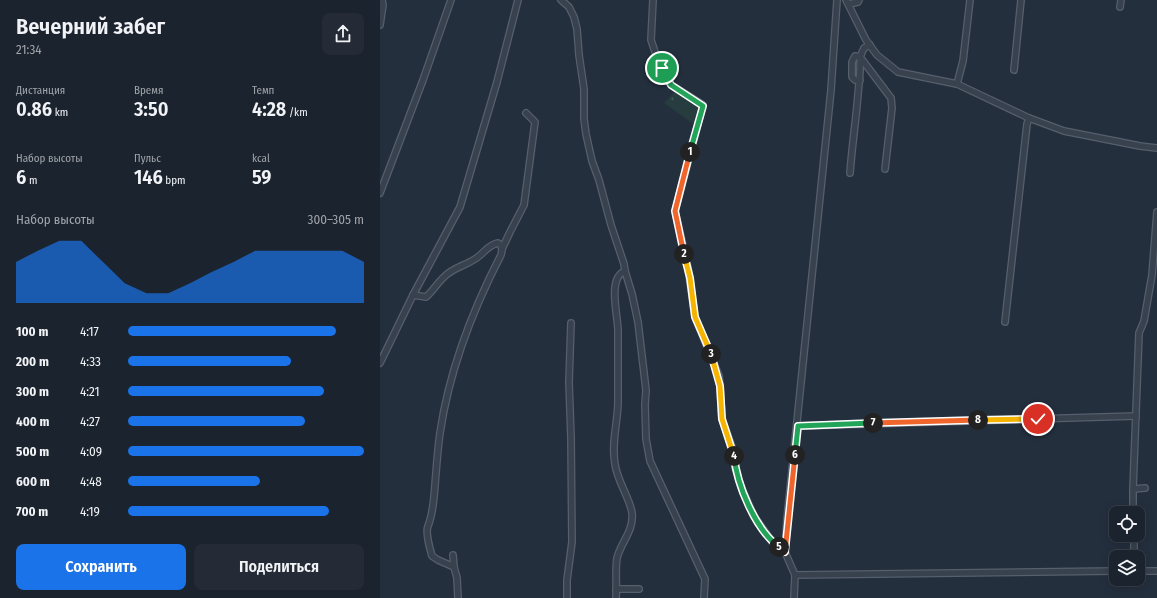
<!DOCTYPE html>
<html lang="ru">
<meta charset="utf-8">
<style>
body{margin:0;font-family:"Fira Sans Condensed",sans-serif;background:#242b36;color:#f1f3f6;height:100vh;display:flex;flex-direction:column;font-size:15px;white-space:nowrap}
*{box-sizing:border-box;margin:0}
p{font-size:13px;color:#a0a4aa}
.icon{flex:none;width:22px;height:22px;fill:none;stroke:currentColor;stroke-width:2;stroke-linecap:round;stroke-linejoin:round}
.map{position:relative;flex:1;overflow:hidden}
.drawer{display:flex;flex-direction:column;background:#1b232e;width:380px}
.drawer>*{flex:none}
.buttons{position:absolute;left:729px;top:506px;display:grid;gap:8px}
.buttons a{display:grid;place-items:center;width:36px;height:36px;border-radius:8px;background:#1b232e;box-shadow:0 2px 10px #0003,0 0 0 1px #39404a;font-size:20px}
.pin{position:absolute;display:grid;place-items:center;width:34px;height:34px;color:#fff;margin:-17px;border:2px solid #fff;border-radius:50%;box-shadow:0 1px 4px #0007}
.km{position:absolute;width:20px;height:20px;margin:-10px;border-radius:50%;background:#222;color:#fff;font-size:11px;line-height:20px;text-align:center}
.round{display:grid;place-items:center;flex:none;width:42px;height:42px;border-radius:8px;background:#242b36}
.headline{display:flex;align-items:center;justify-content:space-between;height:68px;padding:0 16px}
h1{font-size:22px;font-weight:600;line-height:30px}
.stats{display:grid;grid-template-columns:repeat(3,1fr);gap:6px;height:68px;padding:4px 16px}
.stats div{display:grid;align-content:center}
.stats b{font-size:20px;font-weight:600}
.stats small{font-size:11px;font-weight:400}
.stats p{font-size:11px}
.chart{height:112px;padding:8px 16px}
.chart p{display:flex;justify-content:space-between}
.chart svg{width:100%;height:72px;margin-top:4px;fill:#1a73e8;opacity:.7}
.action{display:flex;gap:8px;margin-top:auto;padding:8px 16px}
.action a{flex:1;height:46px;border-radius:8px;background:#1a73e8;color:#fff;font-size:16px;font-weight:600;line-height:46px;text-align:center}
.action a+a{background:#242b36;color:#f1f3f6}
ul{padding:0 16px;list-style:none;font-size:13px}
li{display:grid;grid-template-columns:64px 48px 1fr;align-items:center;height:30px}
li i{height:10px;border-radius:5px;background:#1a73e8}
main{display:flex;flex:1;min-height:0}
.map>svg:first-child{display:block}
.green{fill:#263c3f}
.lines{fill:none;stroke-linecap:round;stroke-linejoin:round}
.street-casing{stroke:#565f6c;stroke-width:8}
.path{stroke:#44595c;stroke-width:1.5;stroke-dasharray:3 3;stroke-linecap:butt}
.street{stroke:#38414e;stroke-width:5.5}
.split-1-casing{stroke:#fff;stroke-width:8}
.split-2-casing{stroke:#fff;stroke-width:8}
.split-3-casing{stroke:#fff;stroke-width:8}
.split-4-casing{stroke:#fff;stroke-width:8}
.split-5-casing{stroke:#fff;stroke-width:8}
.split-6-casing{stroke:#fff;stroke-width:8}
.split-7-casing{stroke:#fff;stroke-width:8}
.split-8-casing{stroke:#fff;stroke-width:8}
.split-9-casing{stroke:#fff;stroke-width:8}
.split-1{stroke:#22a559;stroke-width:5}
.split-2{stroke:#f0652b;stroke-width:5}
.split-3{stroke:#f5b400;stroke-width:5}
.split-4{stroke:#f5b400;stroke-width:5}
.split-5{stroke:#22a559;stroke-width:5}
.split-6{stroke:#f0652b;stroke-width:5}
.split-7{stroke:#22a559;stroke-width:5}
.split-8{stroke:#f0652b;stroke-width:5}
.split-9{stroke:#f5b400;stroke-width:5}
</style>
<main>
<section class="drawer">
<div class="headline"><div><h1>Вечерний забег</h1><p>21:34</p></div><a class="round"><svg class="icon" aria-label="share" viewBox="0 0 24 24"><path d="M12 15V3M7 8l5-5 5 5M5 13v7h14v-7"/></svg></a></div>
<div class="stats">
<div><p>Дистанция</p><b>0.86<small> km</small></b></div>
<div><p>Время</p><b>3:50</b></div>
<div><p>Темп</p><b>4:28<small> /km</small></b></div>
</div>
<div class="stats">
<div><p>Набор высоты</p><b>6<small> m</small></b></div>
<div><p>Пульс</p><b>146<small> bpm</small></b></div>
<div><p>kcal</p><b>59</b></div>
</div>
<div class="chart"><p><span>Набор высоты</span>300–305 m</p>
<svg viewBox="0 0 160 44" preserveAspectRatio="none"><path d="M0 44V19L10 12L20 6L30 6L40 19L50 32L60 38L70 38L80 32L90 25L100 19L110 12L120 12L130 12L140 12L150 12L160 19V44z"/></svg>
</div>
<ul>
<li><b>100 m</b>4:17<i style="width:88%"></i></li>
<li><b>200 m</b>4:33<i style="width:69%"></i></li>
<li><b>300 m</b>4:21<i style="width:83%"></i></li>
<li><b>400 m</b>4:27<i style="width:75%"></i></li>
<li><b>500 m</b>4:09<i style="width:100%"></i></li>
<li><b>600 m</b>4:48<i style="width:56%"></i></li>
<li><b>700 m</b>4:19<i style="width:85%"></i></li>
</ul>
<div class="action"><a>Сохранить</a><a>Поделиться</a></div>
</section>
<div class="map">
<svg width="777" height="598" viewBox="0 0 777 598">
<rect width="100%" height="100%" fill="#242f3e"/>
<path class="green" d="M297,89L322,106L316,126L284,103Z"/>
<g class="lines">
<g class="street-casing">
<g id="street">
<path d="M181,0L189,7L194,17L197,29L199,55L204,89V119L206,134L212,161L219,180L231,225L244,264L245,271L252,294L258,322L266,390L265,405L266,439L270,461L325,579L324,598"/>
<path d="M273,0L271,40L278,61L291,85L323,105L295,211L308,268L315,317L339,376L340,386L342,419L353,450L355,467L361,487L374,516L393,543L405,552"/>
<path d="M466,0L486,40L497,55L518,72L577,84L649,118L684,131L760,146L777,148"/>
<path d="M469,4L478,2L479,0"/>
<path d="M740,7L741,0"/>
<path d="M0,25L3,5L2,0"/>
<path d="M490,45L484,48L480,57L511,98L512,108L505,169"/>
<path d="M634,70L641,0"/>
<path d="M577,84L583,61L590,0"/>
<path d="M470,173C472,146 476,120 478,94C479,82 481,69 480,57L475,56L472,62V77L475,80H480"/>
<path d="M0,193L43,80L71,0"/>
<path d="M122,249L130,232L144,205L155,122L146,113"/>
<path d="M33,295L46,297C53,291 58,282 65,276C73,268 86,265 95,259C104,254 107,245 118,243L121,245L122,250L121,255C93,309 69,372 60,433C57,454 56,475 54,497C53,507 52,516 48,526C45,533 50,549 52,556L58,560L74,567L77,578L78,598"/>
<path d="M625,322L647,124L649,118"/>
<path d="M0,363L33,295L80,207L117,82L138,0"/>
<path d="M418,426L756,416"/>
<path d="M753,489L759,333L764,321L772,275L777,212"/>
<path d="M753,513V489L765,488"/>
<path d="M754,535V557"/>
<path d="M73,555L74,567"/>
<path d="M758,571H777"/>
<path d="M415,575L736,571"/>
<path d="M236,589H259"/>
<path d="M187,598V580L192,542L191,438L189,382L191,323"/>
<path d="M236,598C237,585 235,571 237,558C241,542 254,531 252,513C250,498 237,481 235,464C231,443 238,422 238,401C238,377 238,354 238,331C238,315 227,278 245,271"/>
<path d="M414,598L415,575L405,552L407,519L451,90L457,0"/>
</g>
</g>
<path class="path" d="M293,100L292,99L295,95"/>
<use href="#street" class="street"/>
</g>
<g class="lines">
<g class="split-1-casing">
<path id="split-1" d="M282,68L291,85L323,106L310,152"/>
</g>
<g class="split-2-casing">
<path id="split-2" d="M304,254L295,211L310,152"/>
</g>
<g class="split-3-casing">
<path id="split-3" d="M304,254L310,278L315,317L331,354"/>
</g>
<g class="split-4-casing">
<path id="split-4" d="M331,354L340,386L342,419L354,456"/>
</g>
<g class="split-5-casing">
<path id="split-5" d="M354,456C357,485 375,529 399,547"/>
</g>
<g class="split-6-casing">
<path id="split-6" d="M399,547L405,552L415,455"/>
</g>
<g class="split-7-casing">
<path id="split-7" d="M415,455L418,426L493,423"/>
</g>
<g class="split-8-casing">
<path id="split-8" d="M493,423L598,420"/>
</g>
<g class="split-9-casing">
<path id="split-9" d="M598,420L658,419"/>
</g>
<use href="#split-1" class="split-1"/>
<use href="#split-2" class="split-2"/>
<use href="#split-3" class="split-3"/>
<use href="#split-4" class="split-4"/>
<use href="#split-5" class="split-5"/>
<use href="#split-6" class="split-6"/>
<use href="#split-7" class="split-7"/>
<use href="#split-8" class="split-8"/>
<use href="#split-9" class="split-9"/>
</g>
</svg>
<div class="buttons">
<a><svg class="icon" aria-label="locate" viewBox="0 0 24 24"><circle cx="12" cy="12" r="6"/><path d="M12 2v4M12 18v4M2 12h4M18 12h4"/></svg></a>
<a><svg class="icon" aria-label="layers" viewBox="0 0 24 24"><path d="M12 4l9 5-9 5-9-5zM3 14l9 5 9-5"/></svg></a>
</div>
<div class="pin" style="left:282px;top:68px;background:#1e9e55"><svg class="icon" aria-label="arrive" viewBox="0 0 24 24"><path d="M6 21V4h12l-3 4 3 4H6"/></svg></div>
<div class="pin" style="left:658px;top:419px;background:#d93025"><svg class="icon" aria-label="check" viewBox="0 0 24 24"><path d="M5 12l5 5 9-10"/></svg></div>
<b class="km" style="left:310px;top:152px">1</b>
<b class="km" style="left:304px;top:254px">2</b>
<b class="km" style="left:331px;top:354px">3</b>
<b class="km" style="left:354px;top:456px">4</b>
<b class="km" style="left:399px;top:547px">5</b>
<b class="km" style="left:415px;top:455px">6</b>
<b class="km" style="left:493px;top:423px">7</b>
<b class="km" style="left:598px;top:420px">8</b>
</div>
</main>
